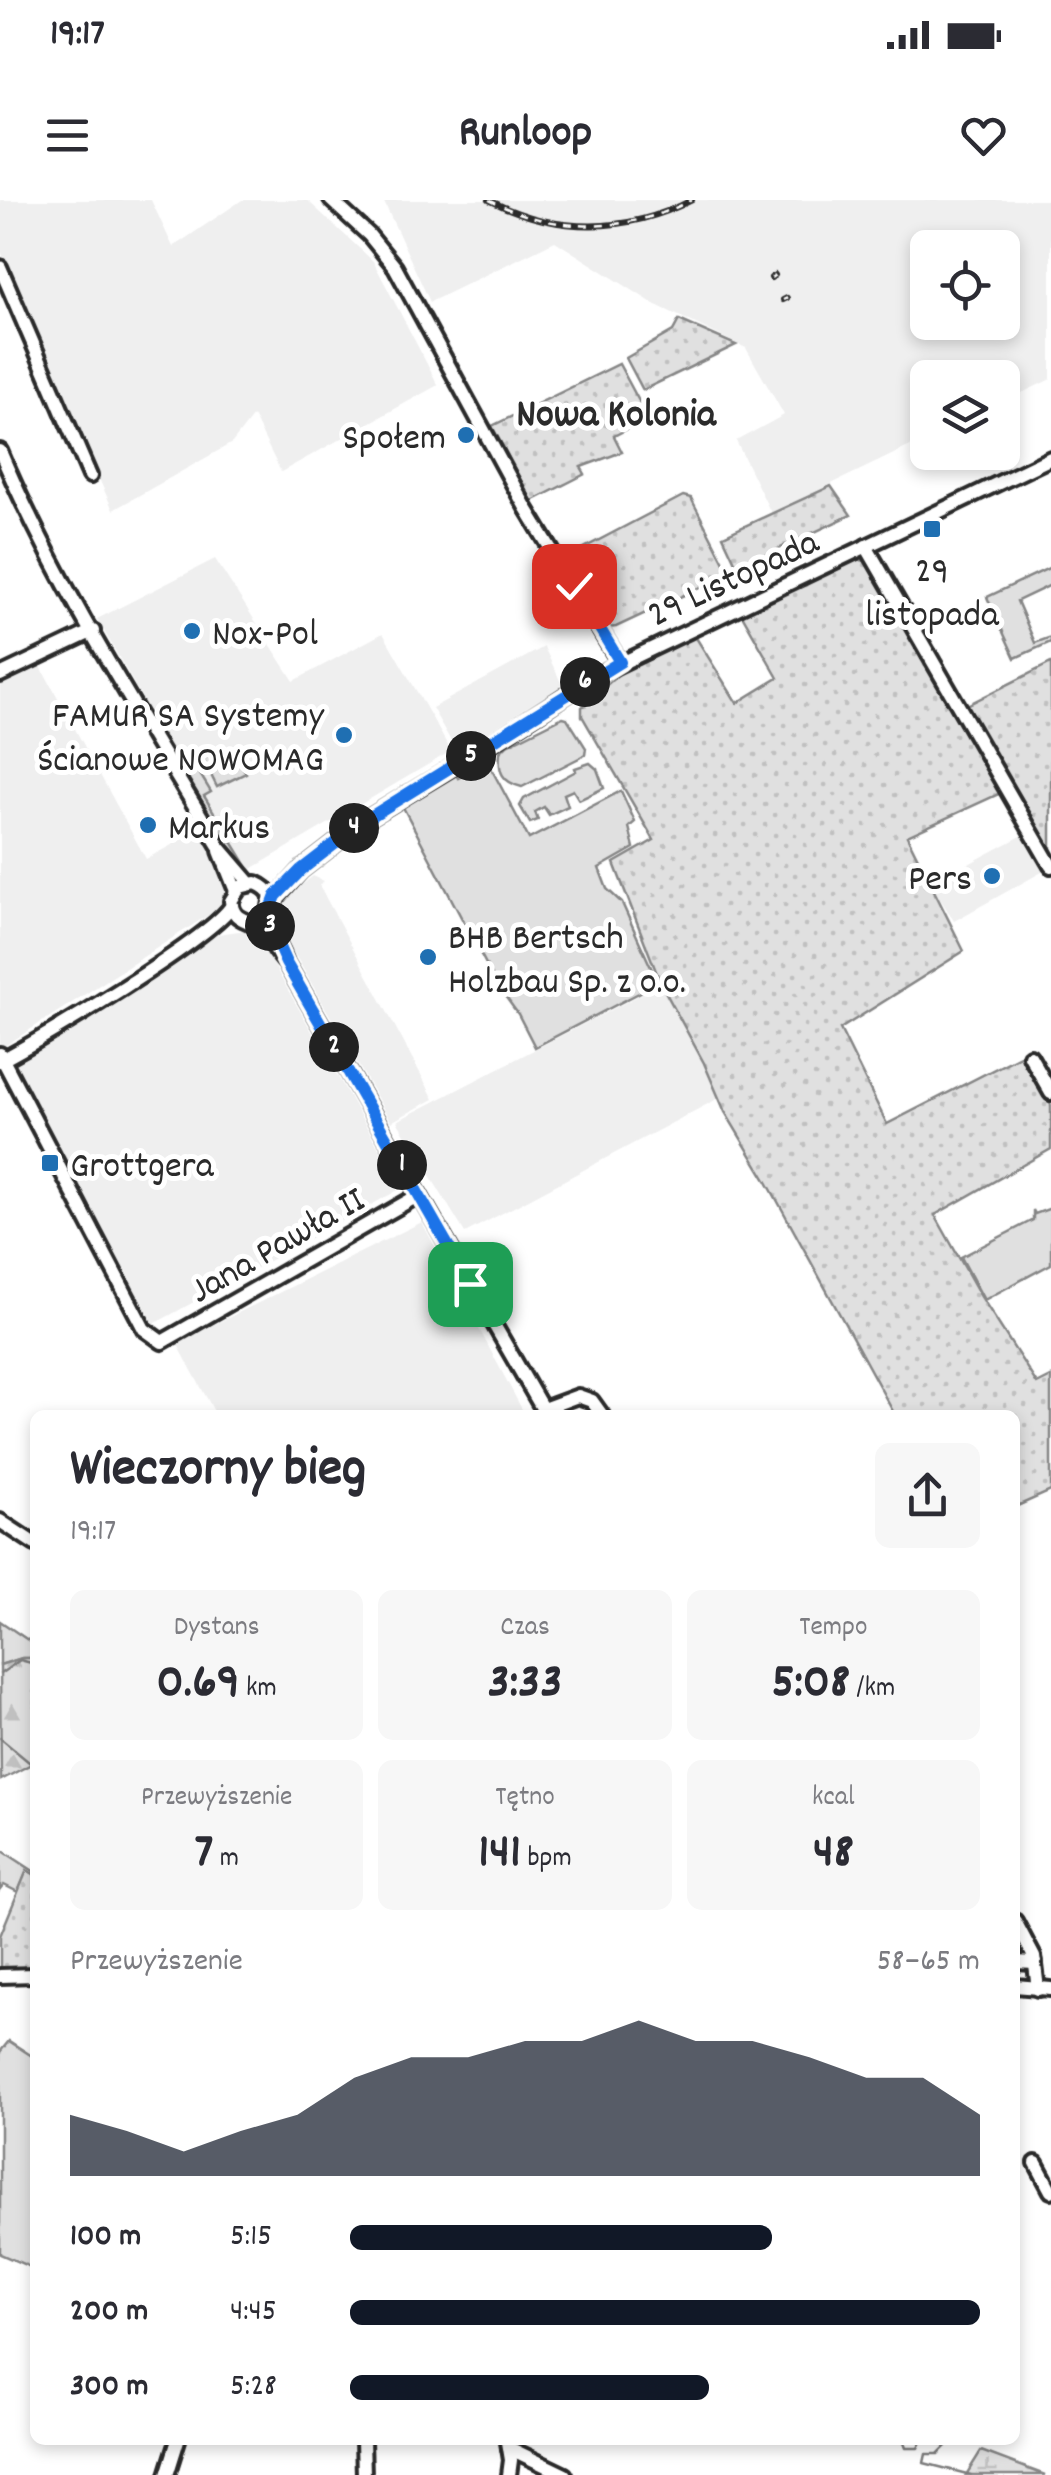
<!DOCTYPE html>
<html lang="pl">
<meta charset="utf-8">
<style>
body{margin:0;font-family:Dekko,sans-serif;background:#f7f7f7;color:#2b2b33;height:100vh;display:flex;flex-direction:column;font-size:38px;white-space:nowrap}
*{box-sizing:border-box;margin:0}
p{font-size:32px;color:#7c7c81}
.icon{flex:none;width:55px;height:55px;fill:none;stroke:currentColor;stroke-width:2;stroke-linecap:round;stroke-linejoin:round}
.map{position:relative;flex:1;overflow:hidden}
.drawer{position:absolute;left:30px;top:1210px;width:990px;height:1035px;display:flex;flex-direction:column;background:#fff;border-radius:15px;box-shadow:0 5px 15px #0003}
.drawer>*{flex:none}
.tools{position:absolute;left:910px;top:30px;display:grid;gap:20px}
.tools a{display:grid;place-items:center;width:110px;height:110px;border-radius:15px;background:#fff;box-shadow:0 5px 15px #0003;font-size:50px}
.pin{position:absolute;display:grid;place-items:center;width:85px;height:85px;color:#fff;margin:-42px;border-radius:20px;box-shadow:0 5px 15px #0006}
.km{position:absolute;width:50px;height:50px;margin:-25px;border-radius:50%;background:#222;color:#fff;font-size:28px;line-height:50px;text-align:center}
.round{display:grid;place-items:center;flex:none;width:105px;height:105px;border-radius:15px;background:#f7f7f7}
.headline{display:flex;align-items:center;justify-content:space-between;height:170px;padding:0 40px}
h1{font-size:55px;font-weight:700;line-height:75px}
.metrics{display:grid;grid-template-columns:repeat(3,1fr);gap:15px;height:170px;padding:10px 40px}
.metrics div{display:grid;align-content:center;border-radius:15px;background:#f7f7f7;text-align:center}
.metrics b{font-size:50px;font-weight:700}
.metrics small{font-size:28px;font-weight:400}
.metrics p{font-size:28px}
.chart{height:280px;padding:20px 40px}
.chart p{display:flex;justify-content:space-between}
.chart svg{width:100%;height:180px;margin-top:10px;fill:#111827;opacity:.7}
ul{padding:0 40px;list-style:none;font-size:32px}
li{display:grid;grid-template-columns:160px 120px 1fr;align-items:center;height:75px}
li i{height:25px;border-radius:12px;background:#111827}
.status{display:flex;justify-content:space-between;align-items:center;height:70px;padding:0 50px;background:#fff;direction:ltr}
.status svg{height:28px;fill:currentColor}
header{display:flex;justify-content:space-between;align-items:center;height:130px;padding:0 40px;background:#fff;font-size:45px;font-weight:700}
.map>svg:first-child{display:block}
.built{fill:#efefef;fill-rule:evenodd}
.grass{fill:#e0e0e0;stroke:#868686;stroke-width:2.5}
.forest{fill:url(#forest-firs);stroke:#868686;stroke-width:2.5}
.wetland{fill:url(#wetland-marsh);stroke:#868686;stroke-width:2.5}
.park{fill:url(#park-dots);stroke:#868686;stroke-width:2.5}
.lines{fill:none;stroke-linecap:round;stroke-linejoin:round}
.stream{stroke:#7e7e7e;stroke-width:2.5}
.minor-casing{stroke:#2b2b2b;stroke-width:20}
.minor{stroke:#fff;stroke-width:12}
.rail-casing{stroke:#2b2b2b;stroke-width:6}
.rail{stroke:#fff;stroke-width:2.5;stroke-dasharray:8;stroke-linecap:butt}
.route-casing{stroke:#fff;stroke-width:20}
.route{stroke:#1a73e8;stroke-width:12}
.poi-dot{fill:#1f6fb2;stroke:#fff;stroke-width:4}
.labels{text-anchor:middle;stroke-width:10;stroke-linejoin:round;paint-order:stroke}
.poi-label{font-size:38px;fill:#2b2b2b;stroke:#fff;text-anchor:start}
.street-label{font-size:38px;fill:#2b2b2b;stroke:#fff}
.neighbourhood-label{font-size:40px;font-weight:bold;fill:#2b2b2b;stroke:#fff}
</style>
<div class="status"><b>19:17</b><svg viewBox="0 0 49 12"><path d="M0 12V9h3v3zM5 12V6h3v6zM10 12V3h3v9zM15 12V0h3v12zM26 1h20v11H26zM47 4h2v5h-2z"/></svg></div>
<header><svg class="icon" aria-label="menu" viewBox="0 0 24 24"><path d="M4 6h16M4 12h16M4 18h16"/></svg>Runloop<svg class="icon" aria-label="heart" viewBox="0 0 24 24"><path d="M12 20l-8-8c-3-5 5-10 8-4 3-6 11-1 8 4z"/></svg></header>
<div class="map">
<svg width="1051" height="2275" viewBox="0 0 1051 2275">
<defs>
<pattern id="forest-firs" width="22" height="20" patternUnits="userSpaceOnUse" patternTransform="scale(2.5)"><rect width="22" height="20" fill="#e0e0e0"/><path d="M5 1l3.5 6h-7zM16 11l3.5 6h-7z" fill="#c0c0c0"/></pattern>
<pattern id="wetland-marsh" width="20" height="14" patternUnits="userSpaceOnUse" patternTransform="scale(2.5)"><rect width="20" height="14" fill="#e0e0e0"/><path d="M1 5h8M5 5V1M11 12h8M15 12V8" fill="none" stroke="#c0c0c0"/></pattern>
<pattern id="park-dots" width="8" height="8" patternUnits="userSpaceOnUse" patternTransform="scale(2.5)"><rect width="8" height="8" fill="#e0e0e0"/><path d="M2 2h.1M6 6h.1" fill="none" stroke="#c0c0c0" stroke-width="1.8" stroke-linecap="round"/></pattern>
</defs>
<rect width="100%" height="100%" fill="#fff"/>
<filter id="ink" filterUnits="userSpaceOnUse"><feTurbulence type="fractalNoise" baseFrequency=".01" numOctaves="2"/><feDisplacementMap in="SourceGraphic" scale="20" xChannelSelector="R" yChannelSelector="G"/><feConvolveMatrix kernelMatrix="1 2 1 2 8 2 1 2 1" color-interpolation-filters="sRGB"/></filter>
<g filter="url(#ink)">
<g class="built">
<path d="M0,0H151L173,47L242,0H307L373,61L438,185L281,272L253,216L232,243L113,310L32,129L0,49Z"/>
<path d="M383,0H1051V179L1003,202L1002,178H928L927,238L771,313L736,241L784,215L746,148L654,104L555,41L430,102ZM928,48H1002V122H928Z"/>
<path d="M215,359L294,481L383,433L451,551L243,674L97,419Z"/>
<path d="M544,447L566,493L456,550L432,508Z"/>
<path d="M39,463L146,659L201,629L231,681L228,691L230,701L0,849V481Z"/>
<path d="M1025,634L1042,672L954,721L931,684Z"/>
<path d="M313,676L324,681L319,685L434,899L391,922L272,715L278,704Z"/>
<path d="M253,729L402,988L152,1125L13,865L218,734Z"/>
<path d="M661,784L704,863L719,898L465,1033L397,921Z"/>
<path d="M422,1022L525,1215H216L177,1143Z"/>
</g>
<g class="grass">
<path d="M1051,367V385L1017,401L1035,443L1051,437V442L1015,458L987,397Z"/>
<path d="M563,517L567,518L586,548L585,555L522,587C502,582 498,572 500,552L507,545Z"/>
<path d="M221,547L224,552L233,549L246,573L217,587L203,559Z"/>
<path d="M485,557L529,639L621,591L635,622L629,627L634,648L599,668L607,689L622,703L658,783L535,847L518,814L497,785L395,592L449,560L458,578L476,569L475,562Z"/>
<path d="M192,561L211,592L204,596L247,666L238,671L181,571L180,565Z"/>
<path d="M590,563L597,569L604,588L579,600L573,590L564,594L568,606L549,615L544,607L535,612L538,620L530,623L520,606L524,599L576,571L575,568Z"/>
<path d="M1051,1008V1064L984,1100L961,1057L1033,1020V1010L1035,1014Z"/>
<path d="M0,1421L35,1445V1458H22L0,1465Z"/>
<path d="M0,1649L35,1672V1675L27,1671L18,1692L4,1685L0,1690Z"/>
<path d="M9,1841L35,1858V2059L30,2067L0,2054V1852Z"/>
</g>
<path class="forest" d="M22,1458H35V1562L1,1580L0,1465Z"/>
<path class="wetland" d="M981,2251L1045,2275H966Z"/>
<g class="park">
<path d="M679,120L736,145L643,190L626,158L673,131Z"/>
<path d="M619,164L648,218L614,236L622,252L581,267L585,274L532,301L492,226Z"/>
<path d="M831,286L851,315L738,368L723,336Z"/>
<path d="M683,296L691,298L728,370L727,375L616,427L608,428L565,358Z"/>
<path d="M857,359L868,362L1001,593L907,636L964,751L840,829L887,924L1022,855L1051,905V949L935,1015L980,1095L1037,1184L1051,1177V1291L1015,1307V1215H895L766,980L725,912L704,863L661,784L614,663L654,640L582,516V507L630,464L695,436L737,503L778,478L741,413Z"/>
<path d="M1051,463V652L965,506Z"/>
<path d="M27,1670L35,1675V1768L0,1767V1736Z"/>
</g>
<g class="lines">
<g class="stream">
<path d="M0,1474L20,1460L35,1464"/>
<path d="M0,1538L35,1567"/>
<path d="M903,2240L906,2248H918L922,2240"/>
<path d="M933,2240L946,2246L938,2254H926L924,2263L971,2275"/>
<path d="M356,2275L358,2257"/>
</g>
<g class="minor-casing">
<g id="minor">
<path d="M331,0L369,35L395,67L526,308L620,463"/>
<path d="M0,67L90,276"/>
<path d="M0,251C59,390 143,519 220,648L250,683"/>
<path d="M866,346L1051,666"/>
<path d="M0,475L93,431"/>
<path d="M220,651L236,691"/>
<path d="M272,703L301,670L367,619L486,547L597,475L1051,258"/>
<path d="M286,763C282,750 273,738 270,725C264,706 283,695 256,683L240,687L231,701C234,723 247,717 260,729C270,738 276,753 286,763L546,1215"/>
<path d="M0,854L144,1129L162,1142L419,995"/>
<path d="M1030,856L1051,893"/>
<path d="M0,861C41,840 213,737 232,705"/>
<path d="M543,1209L578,1196L592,1201L602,1215"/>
<path d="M0,1321L35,1344"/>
<path d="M1015,1721L1034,1757L1038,1789"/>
<path d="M1015,1762L1035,1763"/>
<path d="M0,1776L35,1775"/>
<path d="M1015,1786L1051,1789"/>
<path d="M1036,1963L1051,1991"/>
<path d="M363,2240L364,2275"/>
<path d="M508,2242L511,2260L509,2275"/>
<path d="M509,2248L565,2275"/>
<path d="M167,2275L178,2240"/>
</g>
</g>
<use href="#minor" class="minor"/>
<g class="rail-casing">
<g id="rail">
<path d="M489,0C555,34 626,34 692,0"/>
<path d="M771,78L775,75"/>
<path d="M783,100L787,98"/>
</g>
</g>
<use href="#rail" class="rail"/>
</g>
</g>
<g class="lines" filter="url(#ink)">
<g class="route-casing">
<path id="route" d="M470,1084L286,763L270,727L269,714L276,696L301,670L367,619L620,462L574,386"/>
</g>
<use href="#route" class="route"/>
</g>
<g class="poi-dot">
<circle cx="466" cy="235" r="10"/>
<rect x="922" y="319" width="20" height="20" rx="5"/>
<circle cx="192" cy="431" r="10"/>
<circle cx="344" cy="535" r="10"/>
<circle cx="148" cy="625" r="10"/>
<circle cx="992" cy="676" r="10"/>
<circle cx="428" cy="757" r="10"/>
<rect x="40" y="953" width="20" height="20" rx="5"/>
</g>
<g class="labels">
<g class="poi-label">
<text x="446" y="248" text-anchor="end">Społem</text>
<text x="932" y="381" text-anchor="middle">29<tspan x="932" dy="44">listopada</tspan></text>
<text x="212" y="444">Nox-Pol</text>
<text x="324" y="526" text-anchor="end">FAMUR SA Systemy<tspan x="324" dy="44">Ścianowe NOWOMAG</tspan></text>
<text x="168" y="638">Markus</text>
<text x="972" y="689" text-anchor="end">Pers</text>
<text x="448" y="748">BHB Bertsch<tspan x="448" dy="44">Holzbau Sp. z o.o.</tspan></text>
<text x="70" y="976">Grottgera</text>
</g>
<g class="street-label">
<text transform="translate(732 376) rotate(-25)" y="13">29 Listopada</text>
<text transform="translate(276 1043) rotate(-30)" y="13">Jana Pawła II</text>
</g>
<g class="neighbourhood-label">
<text x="616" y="225">Nowa Kolonia</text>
</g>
</g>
</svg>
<div class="tools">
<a><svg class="icon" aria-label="locate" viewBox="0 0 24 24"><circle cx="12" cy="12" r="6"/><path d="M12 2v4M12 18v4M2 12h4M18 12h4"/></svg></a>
<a><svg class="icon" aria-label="layers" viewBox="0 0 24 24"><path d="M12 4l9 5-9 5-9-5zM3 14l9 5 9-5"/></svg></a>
</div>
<div class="pin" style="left:470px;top:1084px;background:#1e9e55"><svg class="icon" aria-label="arrive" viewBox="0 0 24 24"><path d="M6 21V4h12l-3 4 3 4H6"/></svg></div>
<div class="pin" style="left:574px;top:386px;background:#d93025"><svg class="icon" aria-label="check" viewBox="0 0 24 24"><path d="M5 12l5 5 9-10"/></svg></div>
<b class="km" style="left:402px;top:965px">1</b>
<b class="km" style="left:334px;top:847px">2</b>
<b class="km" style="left:270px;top:726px">3</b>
<b class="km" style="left:354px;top:628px">4</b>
<b class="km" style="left:471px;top:556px">5</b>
<b class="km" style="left:585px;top:482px">6</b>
<section class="drawer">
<div class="headline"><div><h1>Wieczorny bieg</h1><p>19:17</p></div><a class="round"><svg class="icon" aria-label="share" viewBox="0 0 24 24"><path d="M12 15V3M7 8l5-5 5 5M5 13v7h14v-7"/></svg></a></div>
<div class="metrics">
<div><p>Dystans</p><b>0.69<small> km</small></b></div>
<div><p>Czas</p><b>3:33</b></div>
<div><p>Tempo</p><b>5:08<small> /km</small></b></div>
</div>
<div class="metrics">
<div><p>Przewyższenie</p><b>7<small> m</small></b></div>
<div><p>Tętno</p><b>141<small> bpm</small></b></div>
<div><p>kcal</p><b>48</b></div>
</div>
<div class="chart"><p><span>Przewyższenie</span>58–65 m</p>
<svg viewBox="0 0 160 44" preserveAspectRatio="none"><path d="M0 44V29L10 33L20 38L30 33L40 29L50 20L60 15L70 15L80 11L90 11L100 6L110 11L120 11L130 15L140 20L150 20L160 29V44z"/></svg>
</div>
<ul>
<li><b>100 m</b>5:15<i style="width:67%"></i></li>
<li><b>200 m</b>4:45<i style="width:100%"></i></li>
<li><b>300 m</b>5:28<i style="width:57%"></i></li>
</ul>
</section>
</div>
